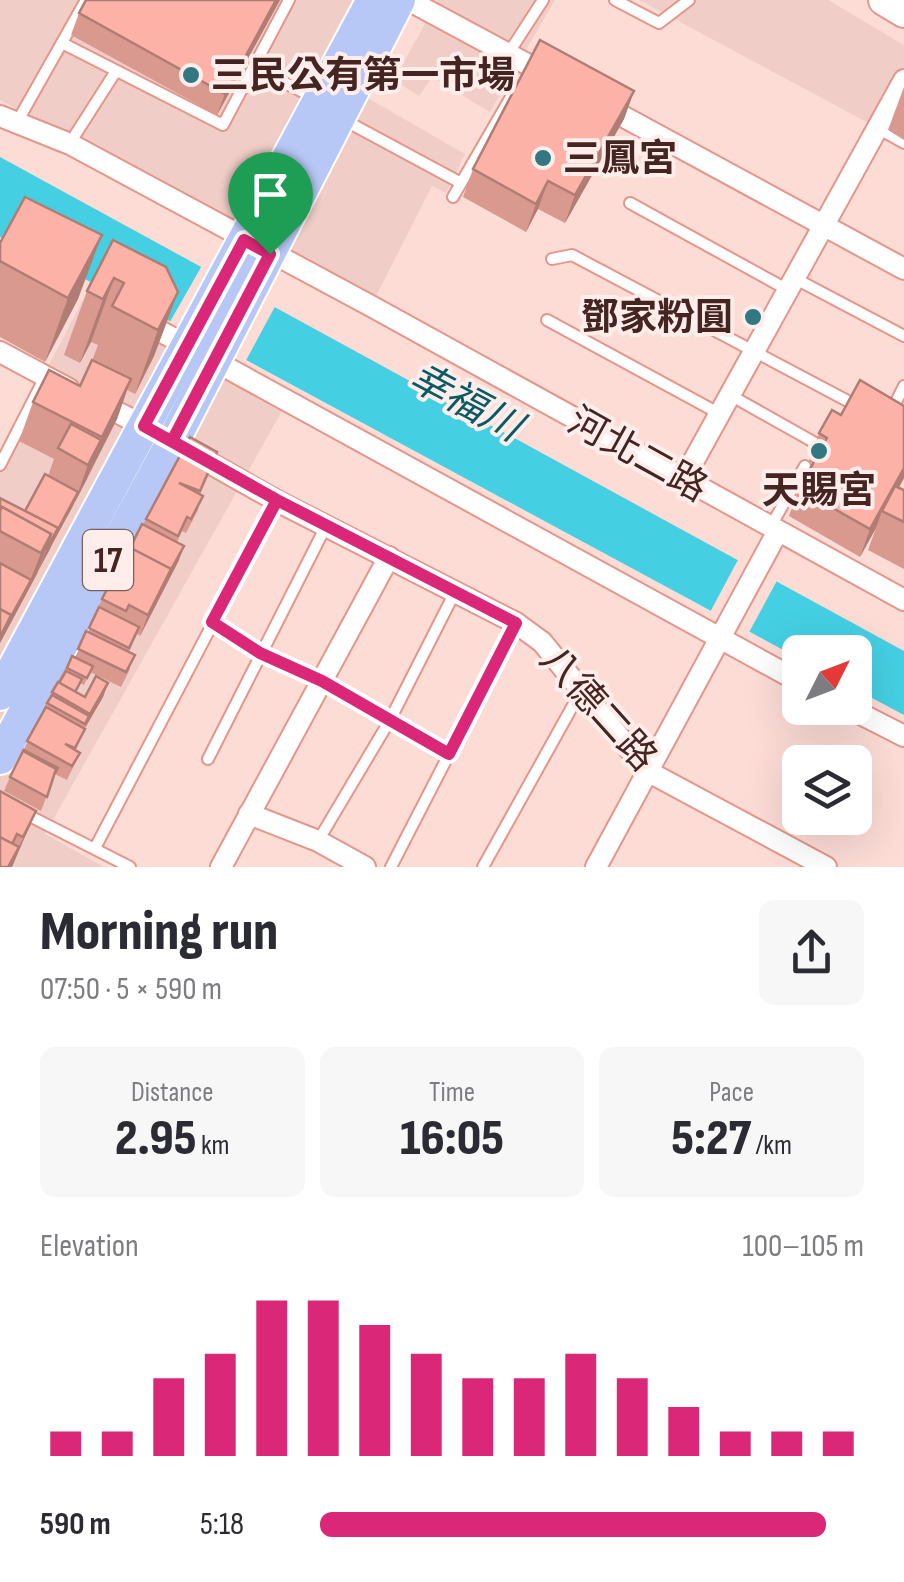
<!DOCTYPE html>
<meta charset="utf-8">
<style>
body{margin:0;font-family:"Sofia Sans Condensed","Noto Sans TC",sans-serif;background:#f7f7f7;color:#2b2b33;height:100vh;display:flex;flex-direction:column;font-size:38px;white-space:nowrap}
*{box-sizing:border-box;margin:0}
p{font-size:32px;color:#7c7c81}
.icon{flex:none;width:55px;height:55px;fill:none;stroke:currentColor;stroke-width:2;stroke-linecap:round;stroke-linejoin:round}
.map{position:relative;height:867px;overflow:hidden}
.panel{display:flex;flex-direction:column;background:#fff;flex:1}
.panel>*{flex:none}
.needle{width:65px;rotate:48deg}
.tools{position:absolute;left:782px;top:635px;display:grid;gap:20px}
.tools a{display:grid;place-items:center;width:90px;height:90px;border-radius:15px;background:#fff;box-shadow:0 10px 40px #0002;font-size:50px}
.pin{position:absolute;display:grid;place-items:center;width:85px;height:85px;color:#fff;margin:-102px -42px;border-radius:50% 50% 50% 0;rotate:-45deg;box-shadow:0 0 10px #0007}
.pin .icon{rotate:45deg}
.round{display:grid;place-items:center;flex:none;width:105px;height:105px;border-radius:15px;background:#f7f7f7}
.head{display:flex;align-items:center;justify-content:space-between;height:170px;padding:0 40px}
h1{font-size:55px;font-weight:800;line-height:75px}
.figures{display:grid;grid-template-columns:repeat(3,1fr);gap:15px;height:170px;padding:10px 40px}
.figures div{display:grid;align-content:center;border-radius:15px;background:#f7f7f7;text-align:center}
.figures b{font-size:50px;font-weight:800}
.figures small{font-size:28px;font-weight:400}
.figures p{font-size:28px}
.chart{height:280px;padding:20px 40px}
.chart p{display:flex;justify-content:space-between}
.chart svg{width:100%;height:180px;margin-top:10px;stroke:#db2777;stroke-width:6}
ul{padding:0 40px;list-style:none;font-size:32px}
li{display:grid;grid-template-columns:160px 120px 1fr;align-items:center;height:75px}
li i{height:25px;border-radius:12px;background:#db2777}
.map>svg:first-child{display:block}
.built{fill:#f1cdc7}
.water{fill:#45cfe3}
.pier{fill:#fddcd6}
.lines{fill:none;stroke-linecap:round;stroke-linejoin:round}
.lane-casing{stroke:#e4968b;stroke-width:14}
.street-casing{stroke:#e4968b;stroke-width:24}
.secondary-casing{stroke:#e4968b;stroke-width:34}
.primary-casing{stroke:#fff;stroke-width:36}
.lane{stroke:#fff;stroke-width:10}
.street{stroke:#fff;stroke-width:20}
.secondary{stroke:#fff;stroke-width:30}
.primary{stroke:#b8c8f6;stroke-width:32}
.wall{fill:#d9998f}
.shaded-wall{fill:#b07d74}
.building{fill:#fcb2a6;stroke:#b07d74;stroke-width:2.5}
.route-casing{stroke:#fff;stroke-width:20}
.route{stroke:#db2777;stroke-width:12}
.poi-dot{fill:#317883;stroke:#feedea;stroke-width:4}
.labels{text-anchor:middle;stroke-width:8;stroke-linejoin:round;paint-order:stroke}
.shield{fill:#feedea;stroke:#7c615d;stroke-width:2.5}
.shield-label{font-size:35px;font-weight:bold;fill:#442521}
.poi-label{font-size:38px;font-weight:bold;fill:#442521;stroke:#feedea;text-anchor:start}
.street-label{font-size:38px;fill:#442521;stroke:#feedea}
.water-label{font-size:40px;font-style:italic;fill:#085a64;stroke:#feedea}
</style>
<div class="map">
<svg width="904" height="867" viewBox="0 0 904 867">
<rect width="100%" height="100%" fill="#fddcd6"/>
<g class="built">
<path d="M0,0H355L319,70L465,154L446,193L432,186L375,298L0,100Z"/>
<path d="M438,0H555L490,112L432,77L419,96L394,80Z"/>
<path d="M639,0H828L904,45V142Z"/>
<path d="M84,298L283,409L45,834L104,867H0V458Z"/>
</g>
<path class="water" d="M0,157L904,651V715L855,689V652H800V659L224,348L0,237Z"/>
<g class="pier">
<path d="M204,262L278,301L244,364L167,327Z"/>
<path d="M740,556L779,577L747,636L708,616Z"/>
</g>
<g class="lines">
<g class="lane-casing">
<g id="lane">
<path d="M615,0L659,23L689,0"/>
<path d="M62,43L223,125L289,0"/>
<path d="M508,54L543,0"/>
<path d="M253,67L313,97"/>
<path d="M344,120L461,183"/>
<path d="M16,124L86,0"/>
<path d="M877,128L904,143"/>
<path d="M70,143L116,71"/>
<path d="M453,197L515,90"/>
<path d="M630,203L788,290"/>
<path d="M552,259L572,255L859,407"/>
<path d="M794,278L904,336"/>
<path d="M547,320L720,414"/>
<path d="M730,395L817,444"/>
<path d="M891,412L904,386"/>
<path d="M0,465L45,377"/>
<path d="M771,526L805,466"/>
<path d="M211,622L260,653L322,681L449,754"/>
<path d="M208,759L326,526"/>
<path d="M0,801L130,867"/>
<path d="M318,841L390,720L455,592"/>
<path d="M95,848L277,501"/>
<path d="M391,867L516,624"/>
<path d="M483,867L581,691"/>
</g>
</g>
<g class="street-casing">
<g id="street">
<path d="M408,0L551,77"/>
<path d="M602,105L904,269"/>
<path d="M0,116L70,144L371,306L904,600"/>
<path d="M138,319L800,682"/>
<path d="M0,352L69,389"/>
<path d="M95,401L154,431"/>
<path d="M192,453L277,501L516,623L542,642L647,771L826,867"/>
<path d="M683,480L904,80"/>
<path d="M849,708L904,736"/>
<path d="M249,814L318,841L365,867"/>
<path d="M221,867L389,557"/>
<path d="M596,867L778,531"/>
</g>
</g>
<g class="secondary-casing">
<path id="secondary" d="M884,0L904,12"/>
</g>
<g class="primary-casing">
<g id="primary">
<path d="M0,694L373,0"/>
<path d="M0,758L173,441L399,0"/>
</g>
</g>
<use href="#lane" class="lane"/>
<use href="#street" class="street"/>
<use href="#secondary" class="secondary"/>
<use href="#primary" class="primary"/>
</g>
<g class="wall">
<path d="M280,0L217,115L71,35L79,13Z"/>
<path d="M904,87V140L888,130Z"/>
<path d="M634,91L624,119L565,223L538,209L526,232L463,197L473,169Z"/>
<path d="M113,240L178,292L154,356L135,394L127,390L117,419L87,479L0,643V498L25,511L48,476L54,459L19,441L33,402L80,386L92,361L98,345L91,342L80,363L64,355L87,291Z"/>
<path d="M0,243L78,299L45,362L0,337Z"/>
<path d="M904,406V478L899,488L904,490V569L868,550L876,528L860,557L789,516L799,489L813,464L809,461L819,433L841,415Z"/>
<path d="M212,467L200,494L198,510L186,533L182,531L177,542L179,560L140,636L137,634L129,652L130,669L121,687L90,672L84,685L80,683L76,692L85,697L108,683L103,697L85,728L76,750L80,753L67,780L55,774L41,811L4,791L10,777L52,692L72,656L75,657L88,632L102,599L146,519Z"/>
<path d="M0,791L31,825L18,850L12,867H0Z"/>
</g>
<g class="shaded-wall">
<path d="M276,0H280L217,115L225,94Z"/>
<path d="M634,91L624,119L565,223L575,195Z"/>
<path d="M548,181L538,209L526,232L536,204Z"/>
<path d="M102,235L78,299L45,362L68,298Z"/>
<path d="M114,278L91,342L80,363L103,299Z"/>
<path d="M178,292L154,356L135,394L158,330Z"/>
<path d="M131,379L117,419L88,476L102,437Z"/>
<path d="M101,440L87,479L74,504L88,465Z"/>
<path d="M904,468V478L885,512L882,511L876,528L860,557L870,529Z"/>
<path d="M78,492L73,506L50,548L56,533Z"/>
<path d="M58,528L50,549L38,571L46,550Z"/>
<path d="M51,534L37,574L0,643V637L30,581L41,553Z"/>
<path d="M184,546L179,560L140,636L148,615Z"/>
<path d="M108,683L103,697L85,728L90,714Z"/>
<path d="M36,811L12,867H8L18,849Z"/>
</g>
<g class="building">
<path d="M86,0H276L225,94L79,13Z"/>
<path d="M540,40L634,91L575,195L548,181L536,204L473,169Z"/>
<path d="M25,197L102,235L68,298L0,261V243Z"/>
<path d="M113,240L166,267L178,292L158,330L112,306L124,283L114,278L103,299L87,291Z"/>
<path d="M92,360L131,379L102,437L33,402L49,370L80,386Z"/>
<path d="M860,380L904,406V468L870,529L799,489L827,438L819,433L832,410L841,415Z"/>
<path d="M71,424L101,440L88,465L58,448Z"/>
<path d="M190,437L217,452L200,491L179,483L203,496L191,519L187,517L178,536L146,519Z"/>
<path d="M45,474L78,492L56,533L58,528L25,511Z"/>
<path d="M895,486L904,490V522L882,511Z"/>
<path d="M0,498L58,528L46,550L51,534L2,507L0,511Z"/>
<path d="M2,507L51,534L41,553L0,531V511Z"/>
<path d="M142,524L184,546L169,573L171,569L130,548Z"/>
<path d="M129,547L171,569L148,615L129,605L126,611L102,599Z"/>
<path d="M0,563L31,580L9,620L11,615L0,609Z"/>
<path d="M99,607L139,627L129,648L89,628Z"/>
<path d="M0,609L11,615L0,637Z"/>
<path d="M86,631L135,655L126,672L78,649Z"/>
<path d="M72,656L93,666L87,678L67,668Z"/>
<path d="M66,671L82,679L75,692L59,683Z"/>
<path d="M96,676L108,683L90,714L52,692L58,682L85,697Z"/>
<path d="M52,695L89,716L85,724L47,703Z"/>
<path d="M46,707L85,729L75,748L65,744L80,753L72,766L27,741Z"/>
<path d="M24,750L58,768L55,773L56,769L24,752Z"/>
<path d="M23,751L56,769L47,797L10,777Z"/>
<path d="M0,791L36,811L23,837L17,834L12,844L0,837Z"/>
<path d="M0,837L19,847L8,867H0Z"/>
</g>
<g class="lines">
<g class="route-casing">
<path id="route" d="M270,254L172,441L277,500L516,623L449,754L322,681L260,653L212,622L277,500L144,426L244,240L270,254"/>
</g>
<use href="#route" class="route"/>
</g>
<g class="poi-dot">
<circle cx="191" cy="75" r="10"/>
<circle cx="543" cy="158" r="10"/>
<circle cx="753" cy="317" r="10"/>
<circle cx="819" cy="451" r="10"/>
</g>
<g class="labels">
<rect class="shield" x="83" y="530" width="50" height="60" rx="8"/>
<g class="shield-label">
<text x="108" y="572">17</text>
</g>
<g class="poi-label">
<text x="211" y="88">三民公有第一市場</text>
<text x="563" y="171">三鳳宮</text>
<text x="733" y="330" text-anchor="end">鄧家粉圓</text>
<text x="819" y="503" text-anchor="middle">天賜宮</text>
</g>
<g class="street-label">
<text transform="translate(638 454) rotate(29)" y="13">河北二路</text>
<text transform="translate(599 708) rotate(48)" y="13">八德二路</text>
</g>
<g class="water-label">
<text transform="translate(466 401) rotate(28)" y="14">幸福川</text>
</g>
</g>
</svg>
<div class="tools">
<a><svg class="needle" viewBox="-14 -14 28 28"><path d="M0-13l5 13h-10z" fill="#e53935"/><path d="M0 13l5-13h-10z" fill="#7c7c81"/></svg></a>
<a><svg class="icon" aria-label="layers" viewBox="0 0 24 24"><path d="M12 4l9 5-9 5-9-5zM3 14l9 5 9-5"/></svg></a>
</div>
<div class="pin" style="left:270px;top:254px;background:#1e9e55"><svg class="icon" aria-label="arrive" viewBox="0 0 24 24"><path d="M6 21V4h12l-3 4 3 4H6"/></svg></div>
</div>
<section class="panel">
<div class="head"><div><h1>Morning run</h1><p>07:50 · 5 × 590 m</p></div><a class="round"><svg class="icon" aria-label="share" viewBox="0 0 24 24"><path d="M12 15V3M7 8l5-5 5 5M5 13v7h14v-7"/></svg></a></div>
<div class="figures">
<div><p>Distance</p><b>2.95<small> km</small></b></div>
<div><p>Time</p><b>16:05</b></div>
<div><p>Pace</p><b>5:27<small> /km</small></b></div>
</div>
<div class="chart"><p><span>Elevation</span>100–105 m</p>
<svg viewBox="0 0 160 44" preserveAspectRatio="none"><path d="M5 44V38M15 44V38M25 44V25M35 44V19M45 44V6M55 44V6M65 44V12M75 44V19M85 44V25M95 44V25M105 44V19M115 44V25M125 44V32M135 44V38M145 44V38M155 44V38"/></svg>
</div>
<ul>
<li><b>590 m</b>5:18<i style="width:93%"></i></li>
</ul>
</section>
